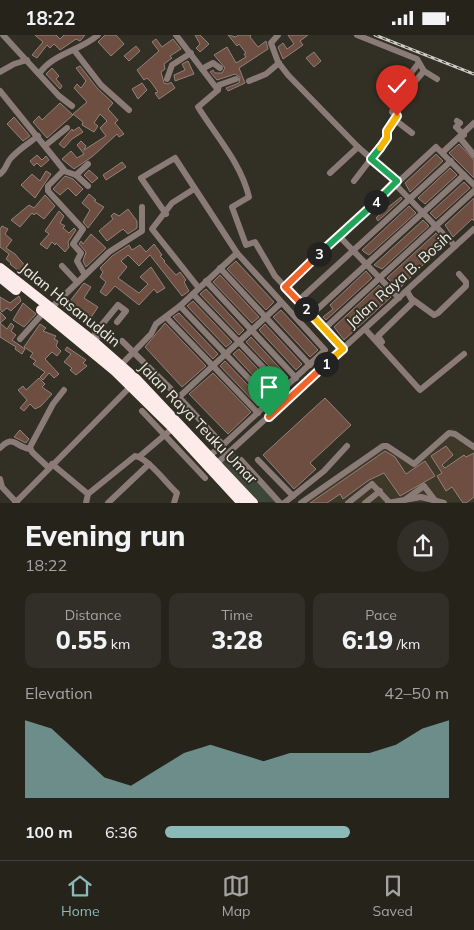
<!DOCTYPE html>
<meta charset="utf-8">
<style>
body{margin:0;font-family:Mulish,sans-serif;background:#322f28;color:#f1f3f6;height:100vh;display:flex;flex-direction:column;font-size:19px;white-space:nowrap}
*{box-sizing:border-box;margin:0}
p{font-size:16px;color:#a4a4a3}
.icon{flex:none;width:28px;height:28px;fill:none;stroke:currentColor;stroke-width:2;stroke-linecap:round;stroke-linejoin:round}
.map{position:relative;height:468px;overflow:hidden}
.details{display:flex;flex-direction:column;background:#26231b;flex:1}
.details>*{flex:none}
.pin{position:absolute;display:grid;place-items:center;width:42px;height:42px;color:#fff;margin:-51px -21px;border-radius:50% 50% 50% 0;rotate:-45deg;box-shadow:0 0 5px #0007}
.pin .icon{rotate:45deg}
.km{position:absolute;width:25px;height:25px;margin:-12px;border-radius:50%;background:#222;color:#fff;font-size:14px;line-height:25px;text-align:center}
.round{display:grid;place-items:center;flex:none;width:52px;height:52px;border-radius:26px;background:#322f28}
.headline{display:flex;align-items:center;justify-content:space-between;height:85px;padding:0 25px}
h1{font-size:28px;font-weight:800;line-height:38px}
.stats{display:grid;grid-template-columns:repeat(3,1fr);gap:8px;height:85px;padding:5px 25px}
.stats div{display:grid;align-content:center;border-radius:10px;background:#322f28;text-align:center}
.stats b{font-size:25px;font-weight:800}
.stats small{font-size:14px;font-weight:400}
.stats p{font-size:14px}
.chart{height:140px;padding:10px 25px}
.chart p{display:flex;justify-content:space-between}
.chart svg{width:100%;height:90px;margin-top:5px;fill:#8bbbb9;opacity:.7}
ul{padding:0 25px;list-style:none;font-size:16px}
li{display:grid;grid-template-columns:80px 60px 1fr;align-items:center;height:38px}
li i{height:12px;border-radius:6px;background:#8bbbb9}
.status{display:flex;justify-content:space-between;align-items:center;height:35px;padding:0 25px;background:#26231b;direction:ltr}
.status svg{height:14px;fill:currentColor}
.dock{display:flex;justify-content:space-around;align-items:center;height:70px;border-top:1px solid #42403a;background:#26231b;font-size:14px;color:#a4a4a3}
.dock a{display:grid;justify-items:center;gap:2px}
.dock .selected{color:#8bbbb9}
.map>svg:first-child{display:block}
.built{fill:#3d3827}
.green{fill:#3d4737}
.building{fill:#6d4e41;stroke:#90827c}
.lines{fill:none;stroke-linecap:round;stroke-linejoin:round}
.minor{stroke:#8b7b77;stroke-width:6}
.highway{stroke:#fcebe8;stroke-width:10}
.rail-casing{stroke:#ceccc4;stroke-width:3}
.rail{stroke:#322f24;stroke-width:1;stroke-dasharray:4;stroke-linecap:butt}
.split-1-casing{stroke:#fff;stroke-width:10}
.split-2-casing{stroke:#fff;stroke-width:10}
.split-3-casing{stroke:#fff;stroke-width:10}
.split-4-casing{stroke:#fff;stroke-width:10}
.split-5-casing{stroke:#fff;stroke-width:10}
.split-6-casing{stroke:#fff;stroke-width:10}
.split-1{stroke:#f0652b;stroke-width:6}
.split-2{stroke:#f5b400;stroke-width:6}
.split-3{stroke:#f0652b;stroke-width:6}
.split-4{stroke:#22a559;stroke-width:6}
.split-5{stroke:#22a559;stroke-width:6}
.split-6{stroke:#f5b400;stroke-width:6}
.labels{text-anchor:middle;stroke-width:4;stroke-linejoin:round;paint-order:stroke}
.street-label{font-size:15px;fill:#eeece5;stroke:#322f24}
</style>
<div class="status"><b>18:22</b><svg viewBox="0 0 49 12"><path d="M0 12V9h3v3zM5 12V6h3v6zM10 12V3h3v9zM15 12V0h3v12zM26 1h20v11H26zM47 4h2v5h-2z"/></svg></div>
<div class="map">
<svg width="474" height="468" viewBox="0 0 474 468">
<rect width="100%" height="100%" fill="#322f24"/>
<path class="built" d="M452,393L474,409V467L297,468L377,412L383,409L413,427Z"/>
<path class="green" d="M233,416L280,467H242L211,430Z"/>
<g class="building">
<path d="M35,0H56L60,4L64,0H85L80,6L76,4L60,15L54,9L50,13L47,10L37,23L32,20L43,7Z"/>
<path d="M105,0H116L124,9L111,21L98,7Z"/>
<path d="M195,0H200L209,9L200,17L196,13L200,9Z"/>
<path d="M228,0L236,2L238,0H251L250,2L258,12L266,6L268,14L239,33L245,48L228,56L226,53L239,48L240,42L235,39L217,45L210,37L213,35L215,38H222L225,33L214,20L227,12L236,28L246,22L244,19L246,18L239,9L237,11Z"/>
<path d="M288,0H308L300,6L303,10L283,24L278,12L283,8L287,14L294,9Z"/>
<path d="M156,4L162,12L173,4L181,14L170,21L172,23L164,29L165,34L161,37L164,48L168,49L171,47L175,53L159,64L155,58L158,57L151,47L147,43L144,45L137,35L159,16L152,7Z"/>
<path d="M136,11L140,16L129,26L124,21Z"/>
<path d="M314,17L321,26L314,32L306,23Z"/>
<path d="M188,26L194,39L175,46L174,40L185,35L182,29Z"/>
<path d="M80,31L97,53L113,68L108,74L118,85L115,88L124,99L119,102L117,99L93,121L74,134L62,124L71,116L77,123L84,119L77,110L81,106L86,111L84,115L106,101L100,93L107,86L100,79L94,88L98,91L94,97L82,90L83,87L73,79L87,67L74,53L77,49L81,53L86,46L76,33Z"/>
<path d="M52,33L59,41L56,44L62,51L60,54L46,39Z"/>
<path d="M142,48L147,55L138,64L132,54Z"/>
<path d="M60,68L73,80L47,103L33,87L39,81L42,85Z"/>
<path d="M14,82L30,101L23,106L7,89Z"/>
<path d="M79,92L83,97L72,104L64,113L59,109L72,94L73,96Z"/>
<path d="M459,109L474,125V143L449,118Z"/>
<path d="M436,119L443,126L410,157L405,148Z"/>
<path d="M37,120L42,125L46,121L49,125L41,132L37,128L34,131L30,126Z"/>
<path d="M122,127L126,132L106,145L103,140Z"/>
<path d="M450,133L457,140L425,169L418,163Z"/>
<path d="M89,135L98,143L92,148L84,140Z"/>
<path d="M46,136L51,139L35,163L21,150L32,139L40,146Z"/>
<path d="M65,141L73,144L83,154L76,161L68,153L60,160L53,154Z"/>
<path d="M464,147L470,153L436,184L430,178Z"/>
<path d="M89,159L96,165L94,166L104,172L88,193L83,187L90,175L82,168Z"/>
<path d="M45,160L55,171L44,184L36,178L34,180L32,178L20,192L11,185L29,170L34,173Z"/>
<path d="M401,162L402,164L378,186L376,183L382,177Z"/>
<path d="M474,163V186L472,184L453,202L445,190Z"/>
<path d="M409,171L416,178L369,220L364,217L362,215Z"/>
<path d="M128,174L137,186V193L128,199L123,194L107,206L99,196L113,184L111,181L114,178L119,181Z"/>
<path d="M59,176L64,181L60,188L65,191L63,193L69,198L74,193L76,195L68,207L69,212L65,217L56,208L55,210L52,207L47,214L40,209L49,199L45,196Z"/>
<path d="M423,185L429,191L382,234L374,230Z"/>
<path d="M2,191L8,194L5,199L12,205L6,213L15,219L28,234L24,240L10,229L11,228L6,224L9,219L0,212V194Z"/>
<path d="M436,198L445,208L399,254L387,243Z"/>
<path d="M91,199L106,213L86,232L83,226L86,217L79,209L81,206L83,209Z"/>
<path d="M154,209L162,220L160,221L165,226L164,227L176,240L180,237L186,245L184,247L189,256L185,259L182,261L150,220L139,231L128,220L121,226L127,232L118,243L139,258L148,249L140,242L151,232L165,253L157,258L154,254L139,270L115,251L106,261L100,257L106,247L100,242L103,237L100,233L112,221L129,210L132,215L140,210L146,217Z"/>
<path d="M236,226L274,267L266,275L227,234Z"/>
<path d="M366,236L372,243L326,285L323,282L333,274L330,270Z"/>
<path d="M220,240L259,282L252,288L213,247Z"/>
<path d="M84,248L91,252L84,263L98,272L90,284L70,266Z"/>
<path d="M379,250L391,262L344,305L334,292Z"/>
<path d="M206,254L244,295L239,300L200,259Z"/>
<path d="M19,261L21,266L11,276L7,273L2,277L0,274V262L10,268Z"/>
<path d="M193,266L232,307L226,312L187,271Z"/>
<path d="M23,268L36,279L24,292L13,285Z"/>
<path d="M281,275L318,315L310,322L273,282Z"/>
<path d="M0,277L6,283L0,288L7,294L11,288L14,291L11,296L16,300L12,305L25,314L22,319L15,314L16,312L0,302Z"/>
<path d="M179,278L218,319L213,324L173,282Z"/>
<path d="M165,288L206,331L182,352L145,312Z"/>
<path d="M40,289L46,293L43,296L56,301L54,304L58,306L56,311L61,316L57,321L52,317L45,324L59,339L54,343L49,338L43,345L40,342L45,337L33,329L36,326L30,322L33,318L24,312Z"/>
<path d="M265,289L302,329L296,335L259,295Z"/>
<path d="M251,302L288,342L284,347L246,307Z"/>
<path d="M67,312L86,325L83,328L87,331L76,340L70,335L72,333L64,327L71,319L65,315Z"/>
<path d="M239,314L276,353L270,359L233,319Z"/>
<path d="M225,326L263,366L258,371L220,331Z"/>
<path d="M213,338L251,377L228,399L189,359Z"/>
<path d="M39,343L45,349L42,352L52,359L41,371L35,374L30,369L24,376L20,373L27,365L18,355L23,351L26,355Z"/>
<path d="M325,363L351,390L310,428L316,434L294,454L263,420Z"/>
<path d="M20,395L29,404L26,408L14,402Z"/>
<path d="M446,411L453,420L442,430L445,433L464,420L466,422L474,418V462L466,468H463L452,452L446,456L437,441L442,438L431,421Z"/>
<path d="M385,416L395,422L406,439L425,426L435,441L400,461L384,438L369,445L343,464L340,459L327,468H310Z"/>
</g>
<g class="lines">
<g class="minor">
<path d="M3,0L59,61L72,71"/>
<path d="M176,0L218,55L198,72C216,101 241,128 249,162L232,172L246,210L255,207L275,241L343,314"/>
<path d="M278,0L271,8L278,27L288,40L358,112L397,146"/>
<path d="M357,0L417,24L424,36"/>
<path d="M74,15L101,50L129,75"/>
<path d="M202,34L213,28L220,33"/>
<path d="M0,37L14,29L27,25"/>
<path d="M39,39C53,18 80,16 98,0"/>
<path d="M167,44L172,30L191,18"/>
<path d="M249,46L266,39L279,28"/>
<path d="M412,50L424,36L437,44"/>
<path d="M218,55L219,50L236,44"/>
<path d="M0,56L64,135L48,151V156L83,194L73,209L81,218L77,226L85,240"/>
<path d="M395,85L412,98"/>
<path d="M457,86L460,88L456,92L464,100"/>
<path d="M460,103L474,120"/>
<path d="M46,110L67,93"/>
<path d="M443,117L474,88"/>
<path d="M64,136L76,140L88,151"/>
<path d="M330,138L358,112"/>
<path d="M0,139C7,134 6,128 11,123C19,114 29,108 38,101"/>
<path d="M76,140L88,129"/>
<path d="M354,146L387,103V96L397,82L392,77L395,68L391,66L405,54L404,47L418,29"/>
<path d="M395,149L455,211"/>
<path d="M194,154L172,168L152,194L198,252"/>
<path d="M339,201L399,263"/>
<path d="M62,231L77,247"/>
<path d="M220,233L310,330"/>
<path d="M206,246L296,343"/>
<path d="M285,252L436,112L474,150"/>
<path d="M193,259L284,354"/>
<path d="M412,264L434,280L438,278L466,251V247L459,239"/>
<path d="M298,266L451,126"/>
<path d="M180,271L270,366"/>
<path d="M50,274L109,217L142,196V172"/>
<path d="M311,280L464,140"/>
<path d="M167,283L258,378"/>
<path d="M324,294L474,156"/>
<path d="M365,294L420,355L464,319"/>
<path d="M20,304L44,277"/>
<path d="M122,306L179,362L223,410L325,315L237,218L175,123L141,143L166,179"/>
<path d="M94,307L97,303L95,298L118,270L126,276L117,287"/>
<path d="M382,307L378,301L413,267L407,256"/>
<path d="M118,333L151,299L156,289L180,271L237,218"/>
<path d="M179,362L281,268"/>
<path d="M142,376L205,443"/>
<path d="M0,413C14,399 15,412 30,414"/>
<path d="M210,420L223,410"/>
<path d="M140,421L173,393"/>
<path d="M241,425L280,468"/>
<path d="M258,425L293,461"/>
<path d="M52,429L88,459"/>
<path d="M215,430L474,194"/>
<path d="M49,433L32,417L30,412L53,369L64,355"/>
<path d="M0,444L2,452L17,468"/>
<path d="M406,464L424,451L434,464"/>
<path d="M15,468L131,351"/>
<path d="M86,468L88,459L135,421C148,423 167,449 177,458L174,468"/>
<path d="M108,468L149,429"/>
<path d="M284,468L324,436L347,411"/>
<path d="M301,468L383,411H387L414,429L449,398L455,399L474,412"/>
<path d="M348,468L372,449L389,467"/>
<path d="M365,468L380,456"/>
<path d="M388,468L421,462L444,468"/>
</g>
<g class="highway">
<path d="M0,233L94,307L136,344L253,468"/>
<path d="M0,242L16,255"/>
<path d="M41,275L115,336L173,393L242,468"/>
</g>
<g class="rail-casing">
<path id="rail" d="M375,0L474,39"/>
</g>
<use href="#rail" class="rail"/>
</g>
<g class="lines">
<g class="split-1-casing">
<path id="split-1" d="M269,382L326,329"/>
</g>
<g class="split-2-casing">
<path id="split-2" d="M306,274L343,314L326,329"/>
</g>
<g class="split-3-casing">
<path id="split-3" d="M306,274L285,252L319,219"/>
</g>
<g class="split-4-casing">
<path id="split-4" d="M319,219L376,167"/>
</g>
<g class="split-5-casing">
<path id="split-5" d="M376,167L397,146L371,124L380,113"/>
</g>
<g class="split-6-casing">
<path id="split-6" d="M380,113L387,103V96L397,81"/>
</g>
<use href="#split-1" class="split-1"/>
<use href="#split-2" class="split-2"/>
<use href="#split-3" class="split-3"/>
<use href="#split-4" class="split-4"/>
<use href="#split-5" class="split-5"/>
<use href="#split-6" class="split-6"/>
</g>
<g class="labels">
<g class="street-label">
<text transform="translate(399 245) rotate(-42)" y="5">Jalan Raya B. Bosih</text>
<text transform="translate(70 270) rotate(39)" y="5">Jalan Hasanuddin</text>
<text transform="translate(198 388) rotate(46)" y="5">Jalan Raya Teuku Umar</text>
</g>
</g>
</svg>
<div class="pin" style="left:269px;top:382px;background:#1e9e55"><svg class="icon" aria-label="arrive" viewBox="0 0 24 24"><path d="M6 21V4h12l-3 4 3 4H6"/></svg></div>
<div class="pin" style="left:397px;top:81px;background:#d93025"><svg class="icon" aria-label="check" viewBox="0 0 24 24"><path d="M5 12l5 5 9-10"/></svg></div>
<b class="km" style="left:326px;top:329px">1</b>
<b class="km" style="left:306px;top:274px">2</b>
<b class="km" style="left:319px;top:219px">3</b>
<b class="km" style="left:376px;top:167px">4</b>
</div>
<section class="details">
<div class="headline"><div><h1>Evening run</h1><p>18:22</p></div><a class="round"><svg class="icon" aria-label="share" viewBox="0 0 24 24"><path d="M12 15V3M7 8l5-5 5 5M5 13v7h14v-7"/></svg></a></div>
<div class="stats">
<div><p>Distance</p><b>0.55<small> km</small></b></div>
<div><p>Time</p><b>3:28</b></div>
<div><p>Pace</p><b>6:19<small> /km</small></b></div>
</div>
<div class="chart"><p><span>Elevation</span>42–50 m</p>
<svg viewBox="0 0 160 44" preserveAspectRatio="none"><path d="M0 44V6L10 10L20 22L30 34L40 38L50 30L60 22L70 18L80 22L90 26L100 22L110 22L120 22L130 22L140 18L150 10L160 6V44z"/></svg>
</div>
<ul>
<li><b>100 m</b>6:36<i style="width:65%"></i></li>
</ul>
</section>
<nav class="dock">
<a class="selected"><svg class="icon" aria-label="home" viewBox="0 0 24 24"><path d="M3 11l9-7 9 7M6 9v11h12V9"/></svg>Home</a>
<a><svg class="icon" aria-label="map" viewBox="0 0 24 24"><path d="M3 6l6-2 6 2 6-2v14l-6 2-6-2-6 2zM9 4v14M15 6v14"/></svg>Map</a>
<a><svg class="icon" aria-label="saved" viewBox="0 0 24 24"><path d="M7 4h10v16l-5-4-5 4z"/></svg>Saved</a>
</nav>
